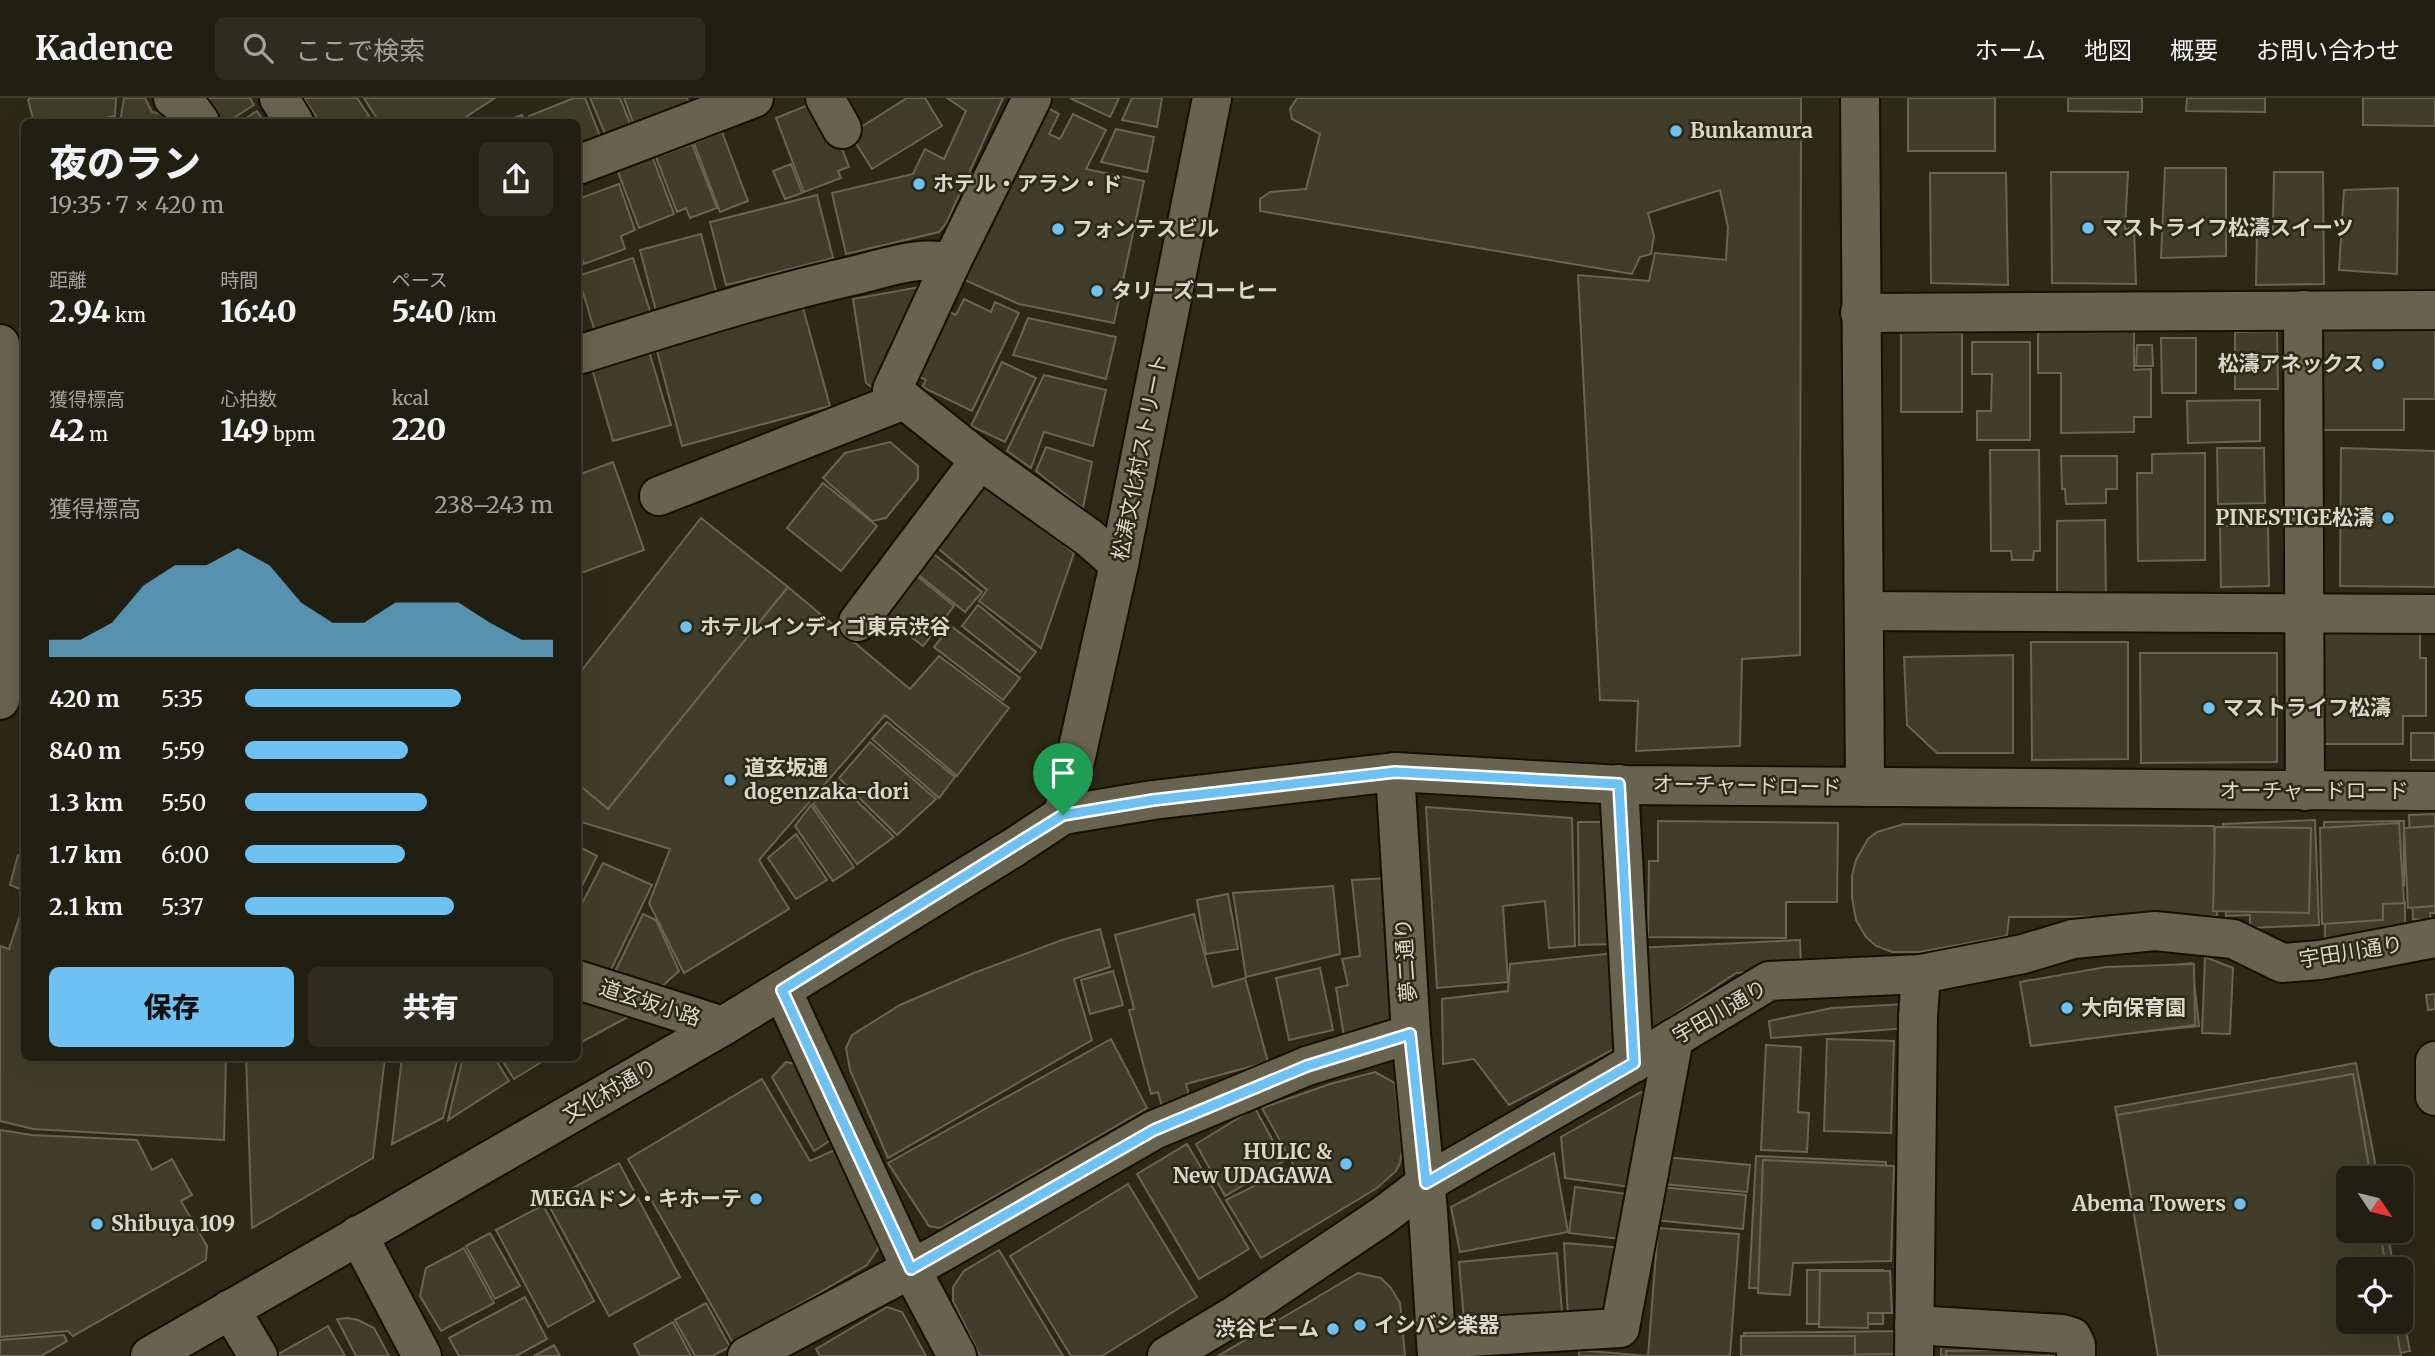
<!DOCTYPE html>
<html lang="ja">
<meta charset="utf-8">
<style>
body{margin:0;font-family:Merriweather,"Noto Sans JP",serif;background:#2d2c1f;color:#f1f3f6;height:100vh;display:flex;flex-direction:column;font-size:26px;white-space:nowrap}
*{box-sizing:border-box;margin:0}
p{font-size:23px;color:#a2a29f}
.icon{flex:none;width:38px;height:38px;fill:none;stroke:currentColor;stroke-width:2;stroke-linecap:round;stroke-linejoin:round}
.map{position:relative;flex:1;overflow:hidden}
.drawer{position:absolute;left:21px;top:21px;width:560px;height:942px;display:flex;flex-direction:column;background:#211f11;border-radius:10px;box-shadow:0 7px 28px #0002,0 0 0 2px #3e3d31}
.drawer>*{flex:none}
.needle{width:46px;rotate:125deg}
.tools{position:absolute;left:2336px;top:1068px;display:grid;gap:14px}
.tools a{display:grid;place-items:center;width:77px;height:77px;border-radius:10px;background:#211f11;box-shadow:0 7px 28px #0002,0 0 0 2px #3e3d31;font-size:35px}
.pin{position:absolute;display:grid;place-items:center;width:60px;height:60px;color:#fff;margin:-72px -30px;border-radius:50% 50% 50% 0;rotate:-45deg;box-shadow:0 0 7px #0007}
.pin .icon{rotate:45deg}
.round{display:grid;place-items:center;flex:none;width:74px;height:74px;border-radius:10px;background:#2d2c1f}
.summary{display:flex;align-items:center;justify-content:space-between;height:119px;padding:0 28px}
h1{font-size:38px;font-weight:800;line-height:52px}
.metrics{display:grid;grid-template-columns:repeat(3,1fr);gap:10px;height:119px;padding:7px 28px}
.metrics div{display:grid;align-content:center}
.metrics b{font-size:30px;font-weight:800}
.metrics small{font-size:19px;font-weight:400}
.metrics p{font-size:19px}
.chart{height:196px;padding:14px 28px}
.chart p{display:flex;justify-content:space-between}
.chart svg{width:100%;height:126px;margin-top:7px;fill:#6dc2f3;opacity:.7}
.cta{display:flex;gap:14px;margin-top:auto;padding:14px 28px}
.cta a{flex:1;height:80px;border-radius:10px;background:#6dc2f3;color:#111;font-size:28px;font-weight:800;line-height:80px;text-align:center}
.cta a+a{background:#2d2c1f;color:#f1f3f6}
ul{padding:0 28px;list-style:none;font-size:23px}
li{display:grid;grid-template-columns:112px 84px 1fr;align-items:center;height:52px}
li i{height:18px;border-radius:9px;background:#6dc2f3}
header{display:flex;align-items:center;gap:42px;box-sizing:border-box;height:98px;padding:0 35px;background:#211f11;border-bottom:2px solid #3e3d31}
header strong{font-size:33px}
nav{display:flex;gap:38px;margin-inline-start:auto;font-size:24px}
.search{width:490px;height:63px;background:#2d2c1f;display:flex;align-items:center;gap:18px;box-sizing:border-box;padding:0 24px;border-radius:10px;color:#a2a29f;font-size:26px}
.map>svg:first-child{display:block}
.building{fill:#403d2a;stroke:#686551;stroke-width:2}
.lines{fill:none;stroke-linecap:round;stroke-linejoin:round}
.minor-casing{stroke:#141102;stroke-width:42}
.minor{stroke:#67634f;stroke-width:38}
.route-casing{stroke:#fff;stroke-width:14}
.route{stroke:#6dc2f3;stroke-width:9}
.poi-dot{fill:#6dc2f3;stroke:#2c2917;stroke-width:2.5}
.labels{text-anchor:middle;stroke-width:5;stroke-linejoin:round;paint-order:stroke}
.poi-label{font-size:21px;font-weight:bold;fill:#d9d8cc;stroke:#2c2917;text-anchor:start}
.street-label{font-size:21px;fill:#d9d8cc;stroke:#2c2917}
</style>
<header>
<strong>Kadence</strong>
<div class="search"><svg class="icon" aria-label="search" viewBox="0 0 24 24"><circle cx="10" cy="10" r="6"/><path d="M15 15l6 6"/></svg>ここで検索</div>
<nav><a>ホーム</a><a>地図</a><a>概要</a><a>お問い合わせ</a></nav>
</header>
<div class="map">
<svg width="2435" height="1258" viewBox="0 0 2435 1258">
<rect width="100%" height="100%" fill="#2c2917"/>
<g class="building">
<path d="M30,0H116L115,18L86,24H34L28,2Z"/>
<path d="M124,0H145L152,14L168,17V24H120Z"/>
<path d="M210,0H250L254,7L227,24H221L206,3Z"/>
<path d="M304,0H357L369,18L359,24H320Z"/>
<path d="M364,0H495L458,24H379Z"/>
<path d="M574,0H585L602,43L578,53V24H531L529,18Z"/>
<path d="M590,0H620L633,33L608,43Z"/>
<path d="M624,0H687L691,11L636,33Z"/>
<path d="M907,0H925L942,28L872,71L850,36Z"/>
<path d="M947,0H1003L946,126L939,134L846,156L832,95L913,76L925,51L944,61L966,13Z"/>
<path d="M1070,0H1119L1110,19Z"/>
<path d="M1132,0H1162L1157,29L1122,22Z"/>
<path d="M1297,0H1801L1800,557L1742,561L1740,648L1636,653L1638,603L1600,602L1578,177L1649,183L1655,155L1726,162L1728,129L1720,92L1648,115L1654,138L1651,156L1640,159L1632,176L1260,113V101L1270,94L1306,91L1320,36L1292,21L1290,11Z"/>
<rect x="1908" y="0" width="87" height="53"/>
<path d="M2068,0H2142V14L2068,13Z"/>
<path d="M2187,0H2265V14L2186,13Z"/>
<path d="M2363,0H2435V28L2363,27Z"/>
<path d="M813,5L827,44L838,40L849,69L838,73L841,80L804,94L776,20Z"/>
<path d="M1044,8L1059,16L1049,36L1060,41L1073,16L1106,32L1086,71L1144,83L1114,225L1019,206L958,179Z"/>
<path d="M257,13L264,24H240Z"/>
<path d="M522,17L526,24H503Z"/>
<path d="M1116,31L1154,39L1147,74L1101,64Z"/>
<path d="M722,34L748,103L720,114L694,45Z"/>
<path d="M692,46L717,110L690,120L686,110L677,114L656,59Z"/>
<path d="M652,58L674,116L639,130L617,71Z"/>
<path d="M791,66L802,95L785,101L773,73Z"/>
<path d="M2165,70H2226V158L2161,160Z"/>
<path d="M2051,74H2128L2125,131L2134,129L2136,186L2052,185Z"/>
<path d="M2274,74H2323L2324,186L2256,187L2257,133H2273Z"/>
<path d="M1930,75H2006L2008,187L1931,185Z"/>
<path d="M619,86L635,132L621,138L625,151L584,166L580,153L578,154V101Z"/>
<path d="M2398,90L2397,176L2339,172L2344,92Z"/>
<path d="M817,97L833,160L726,187L710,124Z"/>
<path d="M701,136L717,197L656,213L640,152Z"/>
<path d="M633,160L651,216L595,234L578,178Z"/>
<path d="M925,188L877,293L866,285L853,201Z"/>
<path d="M964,201L991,214L995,204L1019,215L972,313L922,289L926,282L912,275L943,211L956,217Z"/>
<path d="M803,210L830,308L682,348L656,249Z"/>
<path d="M1028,220L1116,239L1106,281L1013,257Z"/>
<path d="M2322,230L2435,231V301H2404V332H2321Z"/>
<path d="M2038,233H2134V272L2151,271V319H2134V334L2061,335V275H2038Z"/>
<path d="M2277,233L2278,291H2235V234Z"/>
<rect x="1901" y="235" width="61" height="79"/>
<path d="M2161,240H2196V295H2162Z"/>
<path d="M1972,244H2030V342H1977V313H1991L1992,276H1972Z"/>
<path d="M2137,247H2152L2153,268H2136Z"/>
<path d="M649,253L671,327L613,343L592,271Z"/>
<path d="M1002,264L1036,280L1005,344L971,328Z"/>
<path d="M1044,277L1106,292L1093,348L1044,334L1031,370L1007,353Z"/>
<path d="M2260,302V343L2188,345L2187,303Z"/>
<path d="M890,344L918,368V381L886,420L872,423L823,380L845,355Z"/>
<path d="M1046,349L1092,364L1083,410L1036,373Z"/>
<path d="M2217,350H2264L2265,405L2218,406Z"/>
<path d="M2341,350L2435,353V489L2340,488Z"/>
<path d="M1990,352H2039L2040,453H2034L2033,462H2012L2011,453H1991Z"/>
<path d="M2205,355V462L2138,463L2137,375H2152V356Z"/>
<path d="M2061,358H2117V391H2106V405L2066,406L2065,391H2062Z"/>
<path d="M613,364L644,452L578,476V377Z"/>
<path d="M983,382L1074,455L1041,550L979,503L987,492L933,446Z"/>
<path d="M823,385L877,428L841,473L787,430Z"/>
<path d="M701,420L788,489L608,711L578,686V577Z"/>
<path d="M2105,422L2106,502L2057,503V423Z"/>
<path d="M2220,428H2268L2269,488L2221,489Z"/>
<path d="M926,450L982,494L965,514L910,470Z"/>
<path d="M911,473L954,508L923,548L879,514Z"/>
<path d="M788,489L910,591L939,558L1009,610L957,678L885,617L759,762L789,811L684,875L649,805L670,751L578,723V686L608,711Z"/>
<path d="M978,507L1036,554L1020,574L962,528Z"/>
<path d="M951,528L1020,580L1003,602L934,549Z"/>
<path d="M2324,529L2420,534V560H2426V618H2403V646H2324Z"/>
<path d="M2031,544H2128V661L2032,662Z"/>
<path d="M2140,555H2277V664L2141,665Z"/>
<path d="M2013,557V655H1937L1907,627L1904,559Z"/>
<path d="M887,624L955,679L939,700L872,641Z"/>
<rect x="2411" y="635" width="24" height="27"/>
<path d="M870,644L936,701L897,737L839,680Z"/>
<path d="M835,682L894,739L857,766L813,706Z"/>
<path d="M811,707L854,769L833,783L795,728Z"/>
<path d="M1426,709L1572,720L1575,848L1549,850L1545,803L1503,808L1508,884L1437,890Z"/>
<path d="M2435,716V815H2430L2431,823L2413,821L2409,717Z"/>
<path d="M2315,722L2319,827L2250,830V817L2226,818L2223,726Z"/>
<path d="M1658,723L1838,725L1837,804H1786V840L1648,839L1649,763H1658Z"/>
<path d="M2404,723V788L2385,787V804H2405V826L2325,842L2324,724Z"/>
<path d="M1578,724H1610L1612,846L1579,847Z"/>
<path d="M2399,725L2404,805L2383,806V822L2322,826L2320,730Z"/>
<path d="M1904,726L2214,728L2217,818L2009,819L2007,838L1920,854H1892L1876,848L1866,839L1856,822L1852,800V778L1856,762L1868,741L1877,734Z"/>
<path d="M2435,728V808L2408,810L2404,730Z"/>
<path d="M2215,729L2311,730L2309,815L2213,813Z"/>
<path d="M796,736L827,782L796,801L768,760Z"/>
<path d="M578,748L597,758L578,796Z"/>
<path d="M18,757L24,759V793L10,787Z"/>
<path d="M603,765L652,787L608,878L578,873V813Z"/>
<path d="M1391,780L1392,920L1377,933L1345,945L1336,890L1348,887L1342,861L1360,858L1352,782Z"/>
<path d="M1333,788L1340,856L1246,879L1233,795Z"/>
<path d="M1228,796L1238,851L1206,856L1197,802Z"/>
<path d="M23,808L24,959H226L224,1042L33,1031L0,1023V848L9,851Z"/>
<path d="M643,816L656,822L679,873L659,891L610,884Z"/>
<path d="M1194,816L1213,889L1245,880L1268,964L1186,986L1190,1002L1162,1009L1158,994L1151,996L1129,912L1134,911L1115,837Z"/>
<path d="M1100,831L1110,869L1074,881L1092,942L888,1060L850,972L846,950L852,937L900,907L974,875L1062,842Z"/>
<path d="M1800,842L1801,869L1736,875L1656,928L1639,934L1636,850Z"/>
<path d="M1614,855L1616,950L1509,1007L1474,961L1443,966L1442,901L1508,893L1510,866Z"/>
<path d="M2205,859L2233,870L2230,936L2202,935Z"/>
<path d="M2192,865L2199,928L2030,945L2024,883Z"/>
<path d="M2194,866L2195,927L2031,948L2020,884L2106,869Z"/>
<path d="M1320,870L1333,932L1289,942L1276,880Z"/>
<path d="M1113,873L1123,907L1090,916L1081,882Z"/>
<path d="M2435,896V911L2428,912L2426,897Z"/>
<path d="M578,902L627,915L628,919L578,946Z"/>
<path d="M1906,906L1908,930L1771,940L1769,923L1832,910Z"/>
<path d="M1111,941L1147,1010L940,1130L929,1128L888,1065Z"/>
<path d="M1827,941L1894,943L1891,1035L1824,1033Z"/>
<path d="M1766,947L1801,949L1798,1014L1809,1015L1807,1054L1761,1052Z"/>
<path d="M246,959H385L373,1060L252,1130Z"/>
<path d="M402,959H458L443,1020L392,1046Z"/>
<path d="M463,959H494L509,983L448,1022Z"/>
<path d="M500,959H543L545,962L514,981Z"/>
<path d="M786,964L796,966L837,1038L814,1053L772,979Z"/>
<path d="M2356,965L2378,1080H2348V1132H2387L2394,1171H2348V1223H2401V1207L2410,1253L2384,1258H2161L2115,1009Z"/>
<path d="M1375,974L1395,985L1402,1052L1400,1065L1396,1073L1377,1090L1261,1160L1226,1102L1294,1068L1262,1010L1330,986Z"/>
<path d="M2353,976L2371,1080H2348V1132H2380L2386,1171H2348V1223H2395L2401,1258H2158L2117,1017Z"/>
<path d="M762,981L810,1063L839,1050L877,1138L878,1151L867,1167L733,1245L628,1061Z"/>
<path d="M1641,994L1650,1000L1630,1089L1565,1080L1561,1039Z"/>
<path d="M1255,1010L1284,1063L1225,1098L1196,1046Z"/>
<path d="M0,1032L32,1037L137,1042L152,1072L172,1061L192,1097L181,1103L207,1148L206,1162L73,1238L68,1233L0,1239Z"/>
<path d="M1187,1046L1249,1151L1199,1181L1137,1076Z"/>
<path d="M1554,1055L1568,1134L1460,1154L1451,1109Z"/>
<path d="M1756,1058L1886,1064L1881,1162L1781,1158L1780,1191L1749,1190Z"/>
<path d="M1665,1059L1750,1067L1747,1094L1663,1086Z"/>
<path d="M1763,1062L1894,1068L1891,1163L1793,1165L1790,1197L1758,1195Z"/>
<path d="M619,1065L680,1179L609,1218L547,1104Z"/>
<path d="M1128,1086L1197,1199L1102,1258H1071L1010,1158Z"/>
<path d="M1575,1089L1627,1096L1620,1141L1569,1135Z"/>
<path d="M1659,1089L1746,1097L1743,1131L1655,1122Z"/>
<path d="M543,1107L594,1203L548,1229L496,1132Z"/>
<path d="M1658,1130L1739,1136L1730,1258H1579V1252L1648,1258Z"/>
<path d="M490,1135L520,1188L495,1201L466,1148Z"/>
<path d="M1564,1145L1623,1150L1605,1216L1568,1219Z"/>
<path d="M464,1150L494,1205L441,1233L420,1198L426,1170Z"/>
<path d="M999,1152L1063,1258H980L953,1203V1189L964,1173Z"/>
<path d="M1557,1155L1562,1214L1464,1222L1459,1164Z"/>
<rect x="1807" y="1172" width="76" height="54"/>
<path d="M1820,1173H1890L1892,1215H1868V1230L1819,1229Z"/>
<path d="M1358,1175L1381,1180L1391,1190L1400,1205L1405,1258H1218Z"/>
<path d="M525,1199L547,1241L516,1258H459L449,1240Z"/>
<path d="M706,1205L730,1249L712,1258H695L675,1222Z"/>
<path d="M887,1209L902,1214L926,1258H820L816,1251Z"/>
<path d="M348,1220L358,1222L374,1230L389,1258H356L337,1221Z"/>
<path d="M673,1224L691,1258H640L634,1246Z"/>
<path d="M328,1228L345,1258H275Z"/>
<path d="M1907,1233V1256L1744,1258V1235Z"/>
<path d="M64,1237L67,1243L41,1258H0V1242Z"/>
<rect x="1741" y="1238" width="114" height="20"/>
<path d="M554,1247L560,1258H534Z"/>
<path d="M1941,1249L2056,1250V1258H1941Z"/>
<path d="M2048,1251V1258H1946V1253Z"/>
</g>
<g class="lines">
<g class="minor-casing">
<g id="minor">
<path d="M173,0L192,13L200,24"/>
<path d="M279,0L294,24"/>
<path d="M825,0L842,31"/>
<path d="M1032,0L951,165L892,292L980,362L1088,439L1119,466"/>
<path d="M1860,0L1865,689"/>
<path d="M578,67L754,0"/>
<path d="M2303,212L2305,693"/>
<path d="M1860,215L2435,212"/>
<path d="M0,246L16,382V449L10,525L0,602"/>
<path d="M578,257C670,228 762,198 856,177C886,170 920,157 951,165"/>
<path d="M659,398L904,302"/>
<path d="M1864,513L2435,516"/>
<path d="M858,524L980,362"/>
<path d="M1395,674L1411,936L1428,1113L1437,1258"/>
<path d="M1619,686L1634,965"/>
<path d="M1063,717L1119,466L1212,0"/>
<path d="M578,882L723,928"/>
<path d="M782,892L911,1171L957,1258"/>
<path d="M2435,963V998"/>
<path d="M358,1137L422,1258"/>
<path d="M230,1211L258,1258"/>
<path d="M1914,1227L2062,1236L2072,1239L2076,1247V1258"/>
<path d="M1436,1241L1620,1230L1674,940"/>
<path d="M150,1258L723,928L1013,750L1063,717L1153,702L1395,674L1621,687L2435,693"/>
<path d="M747,1258L937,1157L1154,1032L1307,968L1411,936"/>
<path d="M1167,1258L1237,1216L1384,1117L1426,1085L1603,983L1769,883L1921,876L2023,856L2073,841L2155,833L2233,841L2282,865L2320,862L2435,840"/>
<path d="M1914,1258L1918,918L1921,876"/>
</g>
</g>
<use href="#minor" class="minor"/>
</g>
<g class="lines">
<g class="route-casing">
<path id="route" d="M1395,674L1619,686L1634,965L1426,1085L1410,936L1307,968L1154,1032L911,1171L782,892L1063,717L1153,702Z"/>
</g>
<use href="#route" class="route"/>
</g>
<g class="poi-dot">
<circle cx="1676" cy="33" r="7"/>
<circle cx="919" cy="86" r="7"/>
<circle cx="2088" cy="130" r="7"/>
<circle cx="1058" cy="131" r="7"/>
<circle cx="1097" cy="193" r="7"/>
<circle cx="2378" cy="266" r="7"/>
<circle cx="2388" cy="420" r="7"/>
<circle cx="686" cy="529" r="7"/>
<circle cx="2209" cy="610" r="7"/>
<circle cx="730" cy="682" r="7"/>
<circle cx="2067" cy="910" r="7"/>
<circle cx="1346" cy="1066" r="7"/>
<circle cx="756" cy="1101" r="7"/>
<circle cx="2240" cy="1106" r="7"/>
<circle cx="97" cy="1126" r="7"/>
<circle cx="1360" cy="1227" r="7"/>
<circle cx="1333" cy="1231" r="7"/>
</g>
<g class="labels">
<g class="poi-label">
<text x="1690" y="40">Bunkamura</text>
<text x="933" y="93">ホテル・アラン・ド</text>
<text x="2102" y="137">マストライフ松濤スイーツ</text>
<text x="1072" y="138">フォンテスビル</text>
<text x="1111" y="200">タリーズコーヒー</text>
<text x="2364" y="273" text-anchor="end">松濤アネックス</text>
<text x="2374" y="427" text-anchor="end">PINESTIGE松濤</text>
<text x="700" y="536">ホテルインディゴ東京渋谷</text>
<text x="2223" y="617">マストライフ松濤</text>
<text x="744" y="677">道玄坂通<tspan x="744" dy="24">dogenzaka-dori</tspan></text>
<text x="2081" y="917">大向保育園</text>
<text x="1332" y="1061" text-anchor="end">HULIC &amp;<tspan x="1332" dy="24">New UDAGAWA</tspan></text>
<text x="742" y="1108" text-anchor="end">MEGAドン・キホーテ</text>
<text x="2226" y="1113" text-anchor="end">Abema Towers</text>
<text x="111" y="1133">Shibuya 109</text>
<text x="1374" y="1234">イシバシ楽器</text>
<text x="1319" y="1238" text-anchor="end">渋谷ビーム</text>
</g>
<g class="street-label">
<text transform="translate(1140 359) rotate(-79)" y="7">松涛文化村ストリート</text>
<text transform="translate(1747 688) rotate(1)" y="7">オーチャードロード</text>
<text x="2314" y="700">オーチャードロード</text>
<text transform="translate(2351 854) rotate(-9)" y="7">宇田川通り</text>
<text transform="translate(1406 862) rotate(-94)" y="7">夢二通り</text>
<text transform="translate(650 905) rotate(18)" y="7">道玄坂小路</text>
<text transform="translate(1720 914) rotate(-30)" y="7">宇田川通り</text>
<text transform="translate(610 993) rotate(-30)" y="7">文化村通り</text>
</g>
</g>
</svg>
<div class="tools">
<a><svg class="needle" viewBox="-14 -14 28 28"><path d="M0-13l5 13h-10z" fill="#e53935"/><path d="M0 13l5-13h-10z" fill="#a2a29f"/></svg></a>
<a><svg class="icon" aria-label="locate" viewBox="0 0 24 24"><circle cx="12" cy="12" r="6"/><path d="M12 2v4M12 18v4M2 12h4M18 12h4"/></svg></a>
</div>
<div class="pin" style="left:1063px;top:717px;background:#1e9e55"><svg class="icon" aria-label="arrive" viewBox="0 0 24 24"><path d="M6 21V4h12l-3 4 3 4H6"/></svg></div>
<section class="drawer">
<div class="summary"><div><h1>夜のラン</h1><p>19:35 · 7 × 420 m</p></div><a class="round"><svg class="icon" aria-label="share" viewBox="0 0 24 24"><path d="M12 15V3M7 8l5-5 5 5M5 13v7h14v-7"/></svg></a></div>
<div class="metrics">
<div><p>距離</p><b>2.94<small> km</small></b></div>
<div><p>時間</p><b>16:40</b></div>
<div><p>ペース</p><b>5:40<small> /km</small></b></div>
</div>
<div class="metrics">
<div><p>獲得標高</p><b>42<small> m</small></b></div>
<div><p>心拍数</p><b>149<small> bpm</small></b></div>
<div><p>kcal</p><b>220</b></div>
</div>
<div class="chart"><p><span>獲得標高</span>238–243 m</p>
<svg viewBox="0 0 160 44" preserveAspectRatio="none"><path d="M0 44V38L10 38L20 32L30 19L40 12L50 12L60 6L70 12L80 25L90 32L100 32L110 25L120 25L130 25L140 32L150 38L160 38V44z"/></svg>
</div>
<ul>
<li><b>420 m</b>5:35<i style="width:70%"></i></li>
<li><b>840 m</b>5:59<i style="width:53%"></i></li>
<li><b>1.3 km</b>5:50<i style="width:59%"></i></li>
<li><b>1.7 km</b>6:00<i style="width:52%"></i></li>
<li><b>2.1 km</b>5:37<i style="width:68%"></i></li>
</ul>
<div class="cta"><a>保存</a><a>共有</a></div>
</section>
</div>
